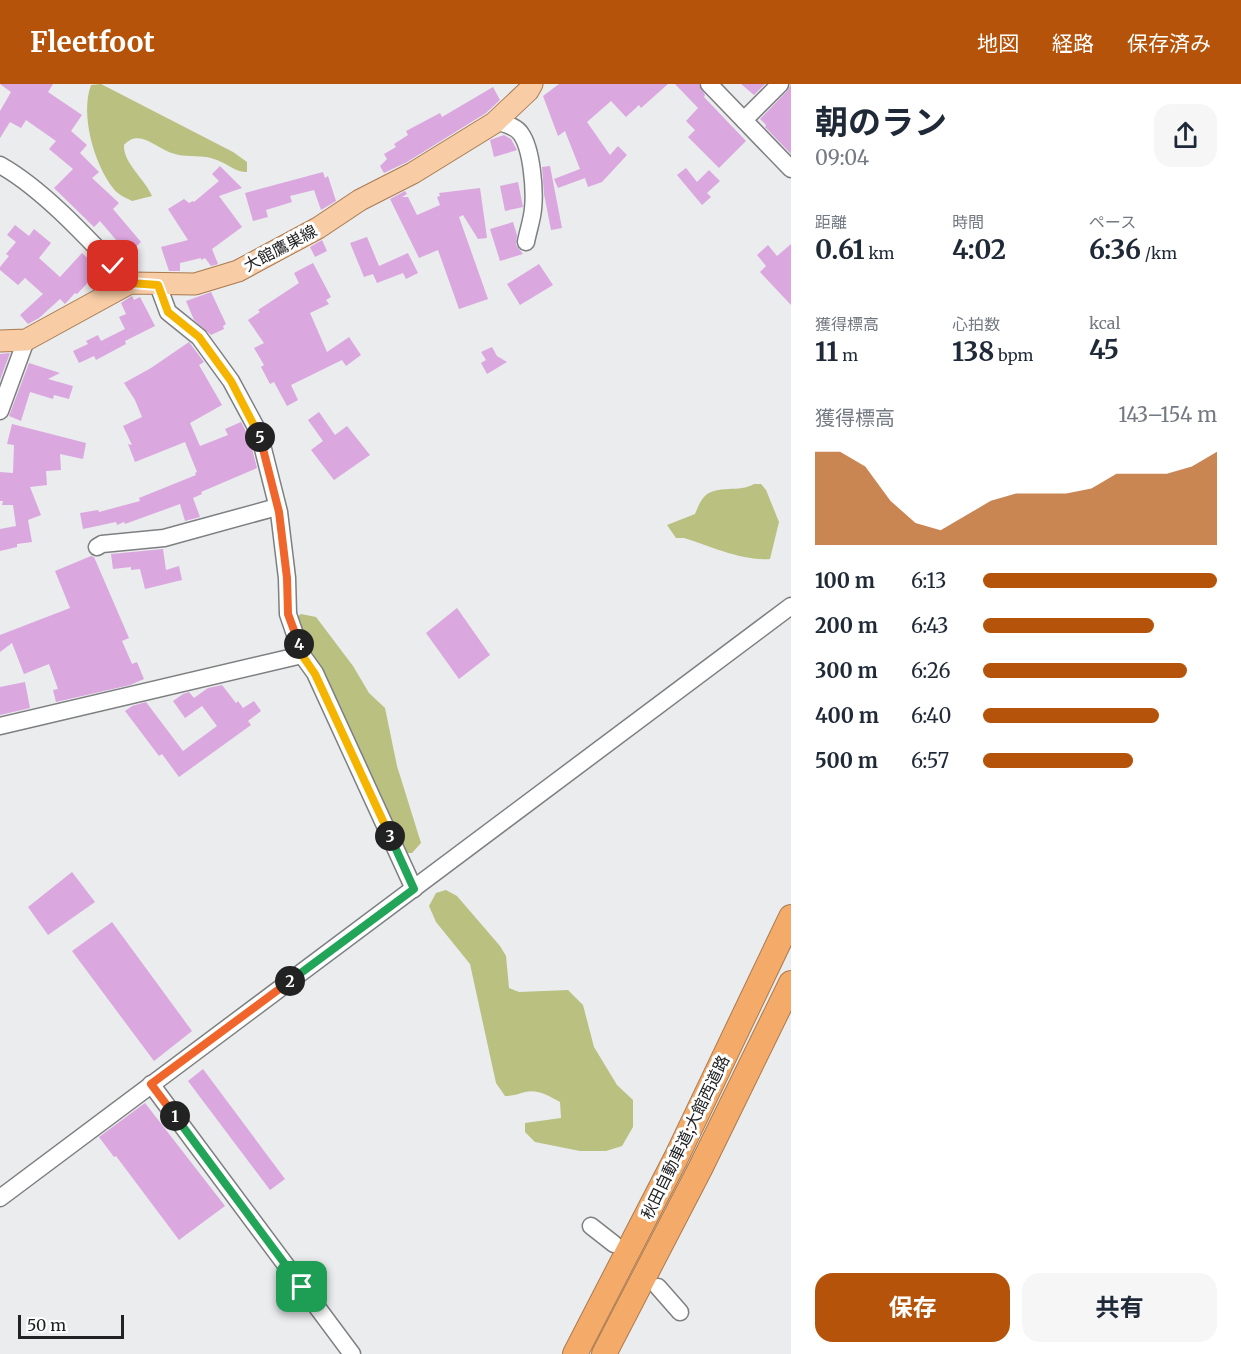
<!DOCTYPE html>
<html lang="ja">
<meta charset="utf-8">
<style>
body{margin:0;font-family:Merriweather,"Noto Sans JP",serif;background:#f6f6f7;color:#1f2937;height:100vh;display:flex;flex-direction:column;font-size:22px;white-space:nowrap}
*{box-sizing:border-box;margin:0}
p{font-size:20px;color:#747a83}
.icon{flex:none;width:33px;height:33px;fill:none;stroke:currentColor;stroke-width:2;stroke-linecap:round;stroke-linejoin:round}
.map{position:relative;flex:1;overflow:hidden}
.drawer{display:flex;flex-direction:column;background:#fff;width:450px}
.drawer>*{flex:none}
.scale{position:absolute;left:18px;bottom:15px;width:106px;box-sizing:border-box;padding-left:6px;border:3px solid #212223;border-top:0;font-size:16px;line-height:21px;white-space:nowrap;color:#212223;-webkit-text-stroke:4px #fff;paint-order:stroke}
.pin{position:absolute;display:grid;place-items:center;width:51px;height:51px;color:#fff;margin:-26px;border-radius:12px;box-shadow:0 3px 9px #0006}
.km{position:absolute;width:30px;height:30px;margin:-15px;border-radius:50%;background:#222;color:#fff;font-size:16px;line-height:30px;text-align:center}
.round{display:grid;place-items:center;flex:none;width:63px;height:63px;border-radius:18px;background:#f6f6f7}
.overview{display:flex;align-items:center;justify-content:space-between;height:102px;padding:0 24px}
h1{font-size:33px;font-weight:700;line-height:45px}
.metrics{display:grid;grid-template-columns:repeat(3,1fr);gap:9px;height:102px;padding:6px 24px}
.metrics div{display:grid;align-content:center}
.metrics b{font-size:26px;font-weight:700}
.metrics small{font-size:16px;font-weight:400}
.metrics p{font-size:16px}
.chart{height:168px;padding:12px 24px}
.chart p{display:flex;justify-content:space-between}
.chart svg{width:100%;height:108px;margin-top:6px;fill:#b45309;opacity:.7}
.button{display:flex;gap:12px;margin-top:auto;padding:12px 24px}
.button a{flex:1;height:69px;border-radius:18px;background:#b45309;color:#fff;font-size:24px;font-weight:700;line-height:69px;text-align:center}
.button a+a{background:#f6f6f7;color:#1f2937}
ul{padding:0 24px;list-style:none;font-size:20px}
li{display:grid;grid-template-columns:96px 72px 1fr;align-items:center;height:45px}
li i{height:15px;border-radius:8px;background:#b45309}
header{display:flex;align-items:center;gap:36px;box-sizing:border-box;height:84px;padding:0 30px;background:#b45309;color:#fff}
header strong{font-size:28px}
nav{display:flex;gap:33px;margin-inline-start:auto;font-size:21px}
main{display:flex;flex:1;min-height:0}
.map>svg:first-child{display:block}
.green{fill:#bac07f}
.building{fill:#dba7df}
.lines{fill:none;stroke-linecap:round;stroke-linejoin:round}
.minor-casing{stroke:#7e7f81;stroke-width:19}
.major-casing{stroke:#aa7a50;stroke-width:23}
.highway-casing{stroke:#aa7a50;stroke-width:26}
.minor{stroke:#fff;stroke-width:16}
.major{stroke:#f8cca5;stroke-width:21}
.highway{stroke:#f4aa69;stroke-width:24}
.split-1-casing{stroke:#fff;stroke-width:12}
.split-2-casing{stroke:#fff;stroke-width:12}
.split-3-casing{stroke:#fff;stroke-width:12}
.split-4-casing{stroke:#fff;stroke-width:12}
.split-5-casing{stroke:#fff;stroke-width:12}
.split-6-casing{stroke:#fff;stroke-width:12}
.split-1{stroke:#22a559;stroke-width:8}
.split-2{stroke:#f0652b;stroke-width:8}
.split-3{stroke:#22a559;stroke-width:8}
.split-4{stroke:#f5b400;stroke-width:8}
.split-5{stroke:#f0652b;stroke-width:8}
.split-6{stroke:#f5b400;stroke-width:8}
.labels{text-anchor:middle;stroke-width:6;stroke-linejoin:round;paint-order:stroke}
.street-label{font-size:16px;fill:#212223;stroke:#fff}
</style>
<header>
<strong>Fleetfoot</strong>
<nav><a>地図</a><a>経路</a><a>保存済み</a></nav>
</header>
<main>
<div class="map">
<svg width="791" height="1270" viewBox="0 0 791 1270">
<rect width="100%" height="100%" fill="#eaecee"/>
<g class="green">
<path d="M101,0L233,68L247,78V88C235,88 228,80 217,76C203,70 188,74 175,70C157,66 140,43 124,61C123,79 145,95 152,112L132,117C126,114 117,110 113,104C94,80 80,30 91,1Z"/>
<path d="M754,400H761L766,406L779,438L770,475C741,477 711,462 684,454H676L667,441L695,430C697,425 700,417 704,413C716,400 740,409 754,400Z"/>
<path d="M301,530L316,533L353,582L369,609L385,624L397,682L421,759L412,769H405L314,578L296,534Z"/>
<path d="M446,806L457,812L500,862L506,872L509,904L519,908L568,906L583,921L594,963L617,1001L633,1016V1043L622,1062L606,1067H580L535,1058L525,1048V1039L561,1034L560,1018C549,1012 538,1005 525,1008C518,1010 513,1012 505,1012L496,999L470,880L436,838L429,822L436,809Z"/>
</g>
<g class="building">
<path d="M0,0H53L48,8L82,31L71,47L87,61L80,69L99,88L92,94L119,119L113,125L141,158L128,170L100,137L94,143L54,104L73,85L49,65L56,57L26,36L21,44L10,38L0,54V27L11,8Z"/>
<path d="M559,0H668L641,24L639,21L626,33L611,17L587,38L610,71L618,62L627,71L602,98L588,103L585,94L558,104L554,95L580,85L565,47L558,52L543,12Z"/>
<path d="M675,0H699L705,11L704,13L746,57L719,84L688,53L695,46L686,37L698,24Z"/>
<path d="M741,0H765L754,11Z"/>
<path d="M791,0V70L765,43L766,41L760,35L787,7Z"/>
<path d="M493,3L500,16L486,29L407,78L384,89L380,82L387,75L384,70L396,63L394,60L408,51L406,47L440,29L442,33Z"/>
<path d="M504,51L511,55L517,66L494,73L490,56Z"/>
<path d="M220,82L242,104L219,112L242,143L212,165L218,180L211,182L205,174L201,176V174L180,179V187H169L161,163L188,156L168,125L184,115L189,119L193,117L194,118L219,97L212,90Z"/>
<path d="M550,82L562,144L551,146L544,110L542,83Z"/>
<path d="M686,84L697,98L709,86L720,97L707,109L711,113L702,121L677,91Z"/>
<path d="M323,88L325,94L328,92L336,117L321,126L314,106L290,112L292,118L266,126L268,133L253,137L245,109Z"/>
<path d="M518,98L523,123L505,127L500,102Z"/>
<path d="M480,104L487,154L478,155L463,131L459,133L488,215L459,225L438,166L419,174L390,115L405,107L407,110L402,113H408L417,131L440,121L437,113L440,112L439,109Z"/>
<path d="M513,138L517,151L516,161L523,170L500,177L490,145Z"/>
<path d="M15,141L29,152L34,145L51,159L39,174L60,193L82,169L100,186L77,210L75,209L65,220L60,215L39,234L28,240L20,231L43,210L25,194L18,201L0,186V183L9,172L6,170L16,158L7,151Z"/>
<path d="M367,153L379,182L408,169L418,189L406,195L403,189L377,199L373,190L364,193L350,159Z"/>
<path d="M322,156L327,167L315,173L310,163Z"/>
<path d="M791,160V221L760,188L766,182L757,171L768,161L777,172Z"/>
<path d="M313,179L331,213L326,216L329,220L310,229L327,268L349,253L361,271L346,282L342,276L291,301L298,316L287,322L274,298L270,300L261,283L264,281L254,264L264,259L248,236L260,228L258,226L299,199L294,189Z"/>
<path d="M539,180L553,201L520,221L507,200Z"/>
<path d="M211,208L226,240L223,242L224,245L211,251L194,236L186,217Z"/>
<path d="M132,212L134,216L140,213L155,242L125,257L126,260L96,276L94,272L79,279L73,267L88,260L86,257L98,251L101,257L125,245L119,233L126,230L121,219Z"/>
<path d="M189,258L204,278L199,281L222,321L190,339L200,362L228,351L225,345L241,338L249,353L257,384L201,408L202,410L193,414L200,433L185,437L180,420L125,440L124,438L117,441L116,438L83,445L80,429L98,426L99,428L140,417L139,414L196,391L195,389L197,388L185,358L135,378L128,360L132,361L123,342L142,333L135,316L124,299L151,284Z"/>
<path d="M492,263L497,272L507,278L487,290L481,279L486,276L481,268Z"/>
<path d="M10,269L0,296V270Z"/>
<path d="M29,279L60,289L48,295L73,302L69,315L54,311L53,315L30,308L21,337L9,332Z"/>
<path d="M319,328L335,351L347,342L370,371L334,396L311,366L323,357L308,336Z"/>
<path d="M12,340L86,359L83,375L60,370L61,386L46,387L47,401L30,403L41,431L28,436L32,458L17,460V463L0,467V445L16,442L13,421H2L3,417H0V388L13,389L14,361L7,360Z"/>
<path d="M163,465L166,486L179,482L182,496L145,505L140,485L131,486V483L113,485L111,470Z"/>
<path d="M91,472L94,473L129,554L122,557L132,580L137,578L144,595L130,601L56,618L53,606L58,605L49,580L24,590L12,559L0,568V551L70,524L55,487Z"/>
<path d="M457,524L490,571L459,595L426,549Z"/>
<path d="M25,598L30,624L0,631V603Z"/>
<path d="M222,601L236,619L238,617L243,624L254,617L261,627L248,637L251,641L179,693L162,670L159,672L125,627L132,622L146,618L183,667L217,642L202,622L185,634L173,617L183,610L189,608L194,614L208,604Z"/>
<path d="M72,788L95,818L48,851L28,823Z"/>
<path d="M112,838L192,947L154,977L72,867Z"/>
<path d="M203,985L285,1095L270,1106L188,997Z"/>
<path d="M145,1019L225,1122L179,1156L116,1072L114,1073L99,1053Z"/>
</g>
<g class="lines">
<g class="minor-casing">
<g id="minor">
<path d="M709,0L791,85"/>
<path d="M744,36L780,0"/>
<path d="M496,37C505,40 516,42 521,50C532,65 535,107 533,125C532,136 528,147 526,158"/>
<path d="M0,81C45,106 94,161 130,199"/>
<path d="M158,201L168,228L199,253L231,297L259,349L279,428L287,494L288,530L302,571L315,589L414,805"/>
<path d="M0,327L26,256"/>
<path d="M97,463L102,460L164,454L277,423"/>
<path d="M0,642L302,571"/>
<path d="M151,1000L352,1270"/>
<path d="M0,1114L791,522"/>
<path d="M591,1142L614,1160"/>
<path d="M658,1203L680,1228"/>
</g>
</g>
<g class="major-casing">
<path id="major" d="M0,257L26,256L130,199L195,200L238,187L318,144L360,116L413,89L494,39L528,7L532,0"/>
</g>
<g class="highway-casing">
<g id="highway">
<path d="M575,1270L676,1074L791,833"/>
<path d="M604,1270L700,1085L791,899"/>
</g>
</g>
<use href="#minor" class="minor"/>
<use href="#major" class="major"/>
<use href="#highway" class="highway"/>
</g>
<g class="lines">
<g class="split-1-casing">
<path id="split-1" d="M175,1032L302,1203"/>
</g>
<g class="split-2-casing">
<path id="split-2" d="M175,1032L151,1000L290,897"/>
</g>
<g class="split-3-casing">
<path id="split-3" d="M290,897L414,805L390,752"/>
</g>
<g class="split-4-casing">
<path id="split-4" d="M299,560L302,571L315,590L390,752"/>
</g>
<g class="split-5-casing">
<path id="split-5" d="M260,353L279,428L287,494L288,530L299,560"/>
</g>
<g class="split-6-casing">
<path id="split-6" d="M113,182L130,199L158,201L168,228L199,253L231,297L260,353"/>
</g>
<use href="#split-1" class="split-1"/>
<use href="#split-2" class="split-2"/>
<use href="#split-3" class="split-3"/>
<use href="#split-4" class="split-4"/>
<use href="#split-5" class="split-5"/>
<use href="#split-6" class="split-6"/>
</g>
<g class="labels">
<g class="street-label">
<text transform="translate(280 164) rotate(-28)" y="6">大館鷹巣線</text>
<text transform="translate(685 1053) rotate(-64)" y="6">秋田自動車道;大館西道路</text>
</g>
</g>
</svg>
<div class="scale">50 m</div>
<div class="pin" style="left:302px;top:1203px;background:#1e9e55"><svg class="icon" aria-label="arrive" viewBox="0 0 24 24"><path d="M6 21V4h12l-3 4 3 4H6"/></svg></div>
<div class="pin" style="left:113px;top:182px;background:#d93025"><svg class="icon" aria-label="check" viewBox="0 0 24 24"><path d="M5 12l5 5 9-10"/></svg></div>
<b class="km" style="left:175px;top:1032px">1</b>
<b class="km" style="left:290px;top:897px">2</b>
<b class="km" style="left:390px;top:752px">3</b>
<b class="km" style="left:299px;top:560px">4</b>
<b class="km" style="left:260px;top:353px">5</b>
</div>
<section class="drawer">
<div class="overview"><div><h1>朝のラン</h1><p>09:04</p></div><a class="round"><svg class="icon" aria-label="share" viewBox="0 0 24 24"><path d="M12 15V3M7 8l5-5 5 5M5 13v7h14v-7"/></svg></a></div>
<div class="metrics">
<div><p>距離</p><b>0.61<small> km</small></b></div>
<div><p>時間</p><b>4:02</b></div>
<div><p>ペース</p><b>6:36<small> /km</small></b></div>
</div>
<div class="metrics">
<div><p>獲得標高</p><b>11<small> m</small></b></div>
<div><p>心拍数</p><b>138<small> bpm</small></b></div>
<div><p>kcal</p><b>45</b></div>
</div>
<div class="chart"><p><span>獲得標高</span>143–154 m</p>
<svg viewBox="0 0 160 44" preserveAspectRatio="none"><path d="M0 44V6L10 6L20 12L30 26L40 35L50 38L60 32L70 26L80 23L90 23L100 23L110 21L120 15L130 15L140 15L150 12L160 6V44z"/></svg>
</div>
<ul>
<li><b>100 m</b>6:13<i style="width:100%"></i></li>
<li><b>200 m</b>6:43<i style="width:73%"></i></li>
<li><b>300 m</b>6:26<i style="width:87%"></i></li>
<li><b>400 m</b>6:40<i style="width:75%"></i></li>
<li><b>500 m</b>6:57<i style="width:64%"></i></li>
</ul>
<div class="button"><a>保存</a><a>共有</a></div>
</section>
</main>
